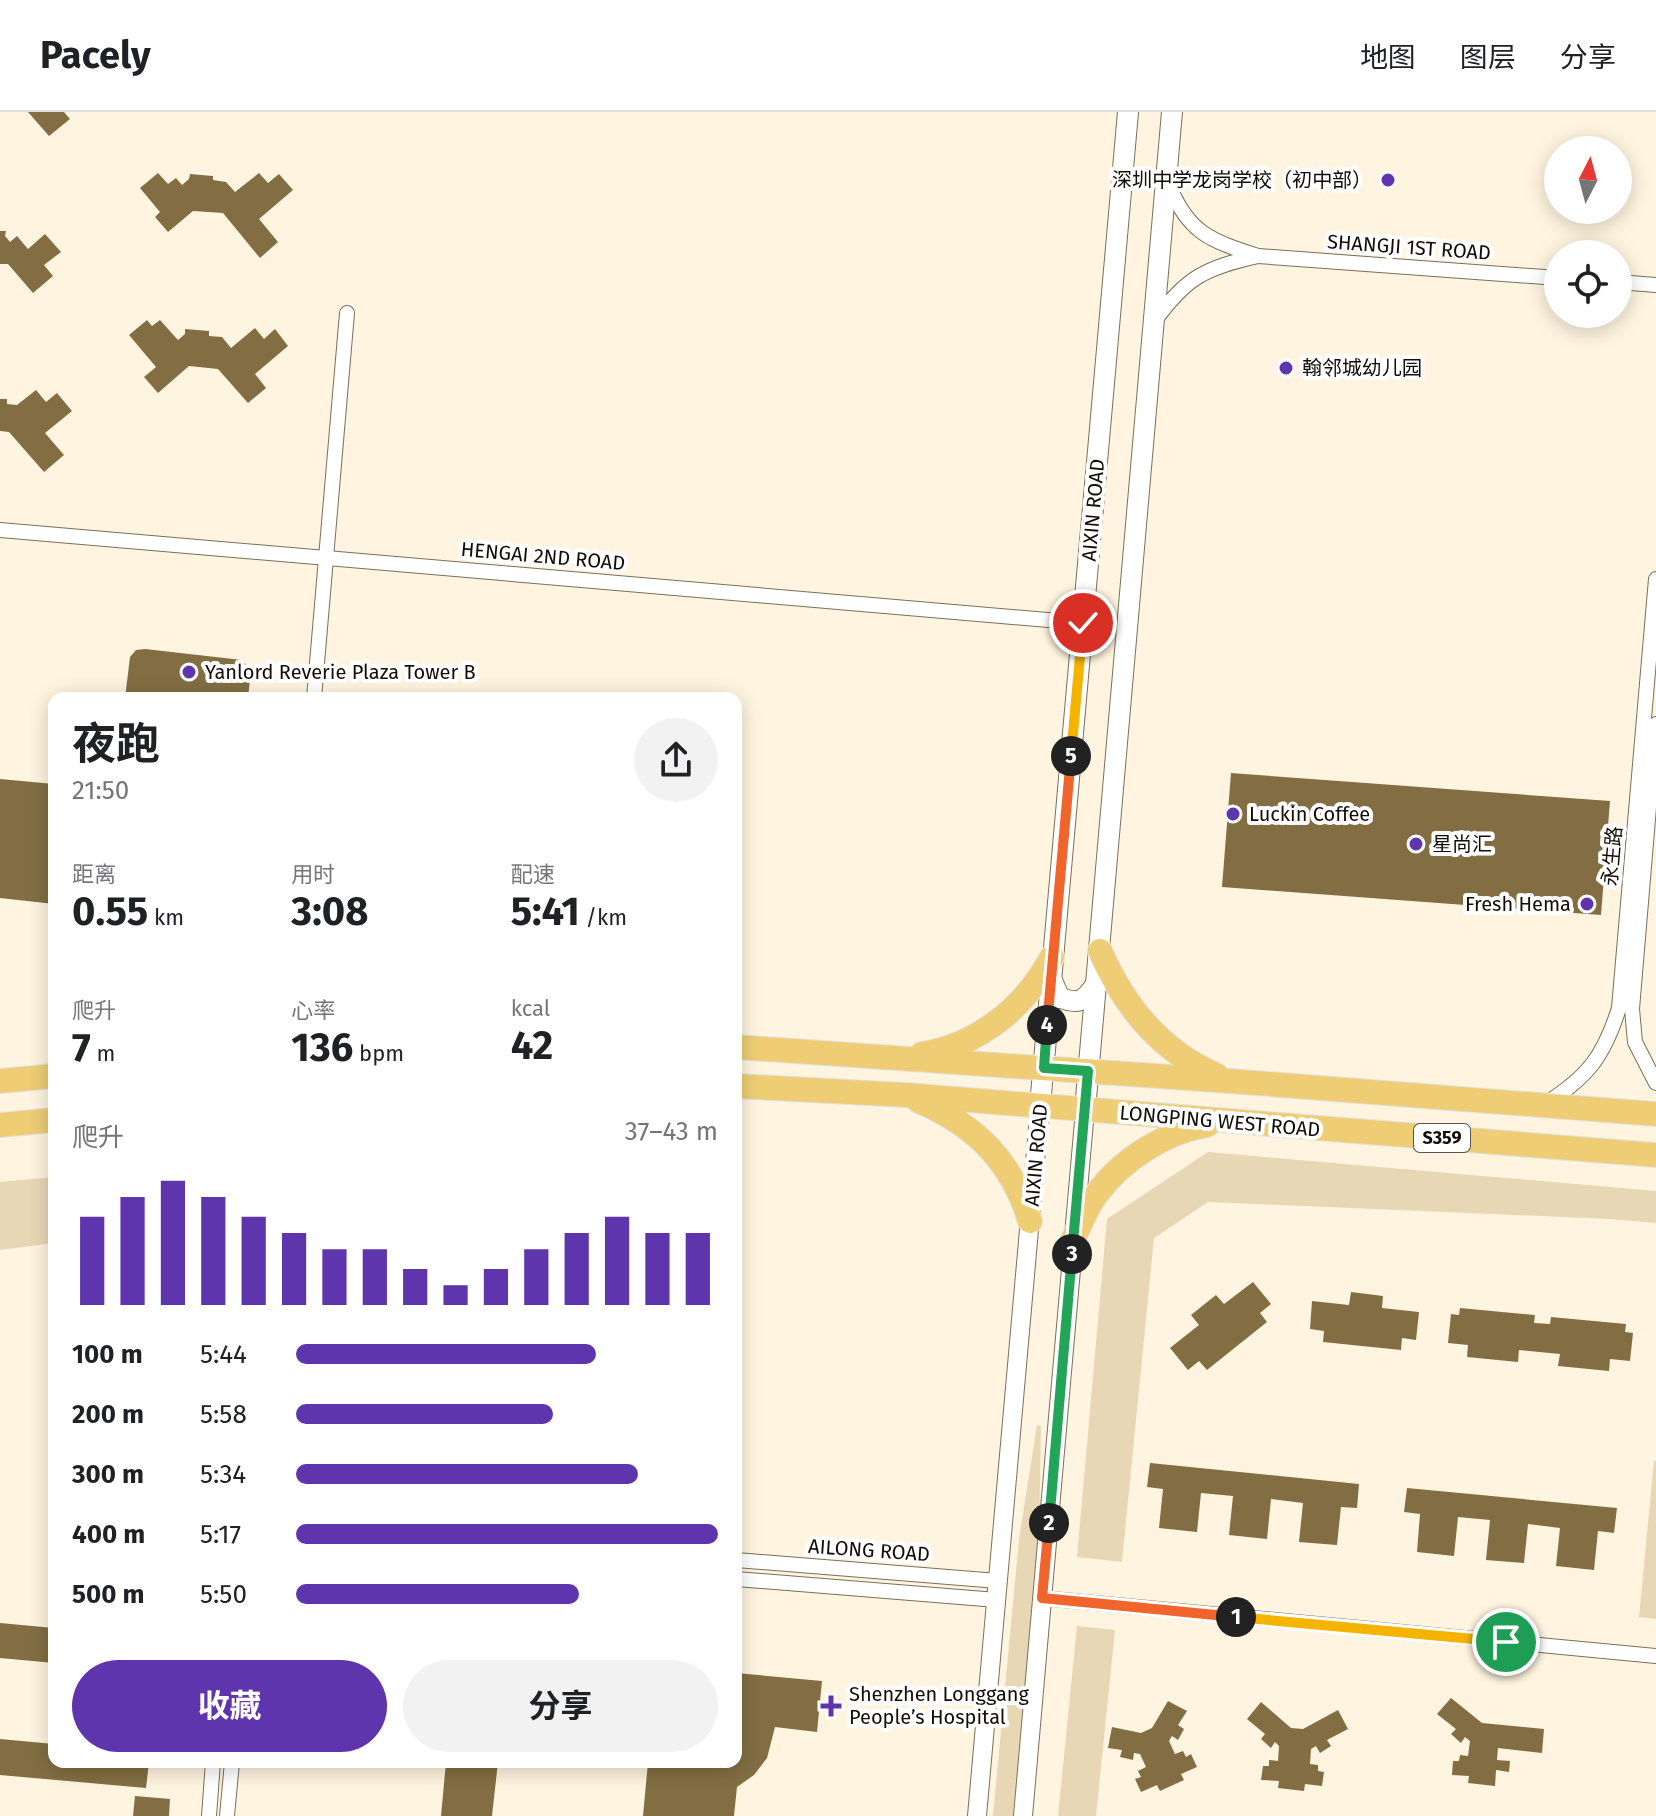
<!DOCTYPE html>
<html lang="zh">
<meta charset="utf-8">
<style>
body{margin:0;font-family:"Fira Sans","Noto Sans SC",sans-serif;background:#f2f2f2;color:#202124;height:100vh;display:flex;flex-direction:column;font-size:30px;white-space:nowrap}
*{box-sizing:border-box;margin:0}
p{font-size:26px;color:#757577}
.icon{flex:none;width:44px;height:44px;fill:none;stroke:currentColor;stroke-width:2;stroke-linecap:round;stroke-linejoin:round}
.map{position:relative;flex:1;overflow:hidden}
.panel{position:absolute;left:48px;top:580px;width:694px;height:1076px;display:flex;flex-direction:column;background:#fff;border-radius:16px;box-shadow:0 4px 20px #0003}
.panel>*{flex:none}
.needle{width:52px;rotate:6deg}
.fabs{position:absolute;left:1544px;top:24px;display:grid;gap:16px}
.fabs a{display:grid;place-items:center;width:88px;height:88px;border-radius:50%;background:#fff;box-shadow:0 4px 20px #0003;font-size:40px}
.pin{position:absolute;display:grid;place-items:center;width:68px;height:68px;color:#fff;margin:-34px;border:4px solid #fff;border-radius:50%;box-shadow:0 2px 8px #0007}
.km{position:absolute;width:40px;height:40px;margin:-20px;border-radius:50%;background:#222;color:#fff;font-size:22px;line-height:40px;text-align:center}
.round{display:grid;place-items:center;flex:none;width:84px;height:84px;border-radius:42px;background:#f2f2f2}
.headline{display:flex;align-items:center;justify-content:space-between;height:136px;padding:0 24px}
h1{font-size:44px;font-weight:700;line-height:60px}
.stats{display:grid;grid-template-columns:repeat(3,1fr);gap:12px;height:136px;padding:8px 24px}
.stats div{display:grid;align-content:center}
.stats b{font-size:40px;font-weight:700}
.stats small{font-size:22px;font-weight:400}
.stats p{font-size:22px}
.chart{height:224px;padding:16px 24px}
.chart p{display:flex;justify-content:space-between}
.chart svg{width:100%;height:144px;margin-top:8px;stroke:#5f35ad;stroke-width:6}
.cta{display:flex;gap:16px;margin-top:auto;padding:16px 24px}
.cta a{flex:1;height:92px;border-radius:48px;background:#5f35ad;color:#fff;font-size:32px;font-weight:700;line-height:92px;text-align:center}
.cta a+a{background:#f2f2f2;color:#202124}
ul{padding:0 24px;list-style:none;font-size:26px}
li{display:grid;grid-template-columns:128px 96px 1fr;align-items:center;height:60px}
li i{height:20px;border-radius:10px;background:#5f35ad}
header{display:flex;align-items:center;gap:48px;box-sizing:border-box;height:112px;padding:0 40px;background:#fff;border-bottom:2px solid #e0e0e0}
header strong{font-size:38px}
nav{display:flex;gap:44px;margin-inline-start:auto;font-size:28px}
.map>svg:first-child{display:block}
.green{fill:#e8d7b5}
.building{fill:#836e43}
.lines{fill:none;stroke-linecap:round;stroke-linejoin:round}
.minor-casing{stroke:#7b6f58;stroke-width:16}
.tertiary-casing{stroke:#7b6f58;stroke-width:20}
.secondary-casing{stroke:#7b6f58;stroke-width:22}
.primary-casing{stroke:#e2e2e1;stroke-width:26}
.minor{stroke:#fff;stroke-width:14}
.tertiary{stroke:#fff;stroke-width:18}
.secondary{stroke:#fff;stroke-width:20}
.primary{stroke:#eecd75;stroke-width:24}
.split-1-casing{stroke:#fff;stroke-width:16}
.split-2-casing{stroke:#fff;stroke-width:16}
.split-3-casing{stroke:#fff;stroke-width:16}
.split-4-casing{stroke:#fff;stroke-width:16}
.split-5-casing{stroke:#fff;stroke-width:16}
.split-6-casing{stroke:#fff;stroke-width:16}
.split-1{stroke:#f5b400;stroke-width:10}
.split-2{stroke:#f0652b;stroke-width:10}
.split-3{stroke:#22a559;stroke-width:10}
.split-4{stroke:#22a559;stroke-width:10}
.split-5{stroke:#f0652b;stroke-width:10}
.split-6{stroke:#f5b400;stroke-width:10}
.poi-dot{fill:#5f35ad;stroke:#fff;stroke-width:3}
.labels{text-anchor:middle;stroke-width:8;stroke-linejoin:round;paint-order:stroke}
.shield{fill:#fff;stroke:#585650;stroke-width:2}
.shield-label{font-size:18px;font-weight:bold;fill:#110d05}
.poi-label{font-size:20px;fill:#110d05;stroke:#fff;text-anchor:start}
.street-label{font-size:20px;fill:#110d05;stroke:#fff}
</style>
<header>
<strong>Pacely</strong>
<nav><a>地图</a><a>图层</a><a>分享</a></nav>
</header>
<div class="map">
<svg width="1656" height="1704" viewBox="0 0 1656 1704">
<rect width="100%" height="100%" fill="#fef4df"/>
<g class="green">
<path d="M1208,1040L1656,1079V1111L1610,1107L1208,1090L1154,1126L1122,1450L1077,1445L1107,1107Z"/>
<path d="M54,1065V1131L0,1138V1070Z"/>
<path d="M1037,1313L1041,1314L1039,1429L1013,1704H993L1019,1427Z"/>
<path d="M1654,1349H1656V1507L1639,1505Z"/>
<path d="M1077,1514L1115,1518L1096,1704H1058Z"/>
</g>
<g class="building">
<path d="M28,0H64L70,7L49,24Z"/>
<path d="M158,61L168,72L176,66L182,73L189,67L190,62L213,64V68L226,70L235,80L259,61L268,71L279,62L293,78L259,107L278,130L260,146L223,101L193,99L168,120L155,105L160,100L140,76Z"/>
<path d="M0,119H6L5,124L10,130L17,124L28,137L45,122L61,140L44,153L53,164L33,181L8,152H0Z"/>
<path d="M147,208L152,214L160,208L178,228L185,222V217L209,219V224L222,225L231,236L255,216L264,227L275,217L288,234L255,262L266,276L248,291L218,257L189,254L158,281L144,265L156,255L129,223Z"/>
<path d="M36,278L46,290L57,281L72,299L45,321L64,343L44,360L9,320L0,319V287H7V292L17,293Z"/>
<path d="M145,537L242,548L251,558L248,586H125L130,545L136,538Z"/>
<path d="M1231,661L1610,689L1601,803L1222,775Z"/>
<path d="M0,667L54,672V792L0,786Z"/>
<path d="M1253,1170L1271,1192L1260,1201L1267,1210L1207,1258L1199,1249L1188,1258L1170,1236L1199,1213L1191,1203L1216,1183L1224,1192Z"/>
<path d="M1351,1180L1383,1184L1382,1196L1419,1200L1416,1228L1402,1226L1401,1238L1323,1230L1324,1219L1310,1217L1312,1189L1349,1193Z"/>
<path d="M1460,1196L1535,1203L1534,1211L1550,1212L1551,1205L1626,1212L1625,1220L1633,1221L1630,1249L1610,1247L1609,1259L1558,1254L1560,1242L1519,1238L1518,1250L1467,1245L1468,1233L1448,1231L1451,1202L1459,1203Z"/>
<path d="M1150,1351L1359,1372L1357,1396L1341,1395L1337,1433L1299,1430L1303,1391L1271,1387L1267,1427L1229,1423L1233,1384L1201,1381L1197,1420L1159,1416L1163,1377L1147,1375Z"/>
<path d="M1407,1376L1617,1396L1614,1421L1598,1419L1594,1458L1556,1454L1560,1416L1528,1412L1524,1451L1486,1448L1490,1408L1458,1405L1454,1444L1417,1440L1420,1402L1404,1400Z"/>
<path d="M0,1511L54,1516V1551L0,1546Z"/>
<path d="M736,1561L822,1569L817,1620L775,1615L767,1646L754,1663L737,1675L734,1704H643L648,1650H736Z"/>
<path d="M1451,1586L1482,1611L1544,1617L1542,1641L1498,1636L1497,1648L1510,1649L1509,1660L1496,1658L1495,1674L1468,1671L1469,1664L1452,1663L1453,1649H1459L1460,1643L1468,1644L1470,1629L1465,1625L1461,1631L1451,1622L1456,1617L1437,1602Z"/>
<path d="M1168,1589L1187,1599L1178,1613L1184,1617L1178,1628L1172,1624L1169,1629L1175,1642L1183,1639L1186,1645L1191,1642L1197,1655L1181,1662L1184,1668L1160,1679L1157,1673L1141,1680L1135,1667L1141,1665L1138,1659L1146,1655L1140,1642L1134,1641L1133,1648L1120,1645L1122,1638L1108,1636L1112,1615L1141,1621L1152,1616Z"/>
<path d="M1261,1590L1291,1616L1303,1617L1338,1598L1348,1617L1327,1628L1331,1634L1320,1641L1316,1634L1311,1637L1310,1652L1318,1653V1659L1324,1660L1322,1674L1305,1672L1304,1679L1278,1676L1279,1669L1261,1668L1263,1654H1269V1648L1278,1649L1279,1634L1275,1630L1271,1636L1261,1627L1265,1622L1247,1607Z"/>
<path d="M0,1627L54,1632V1650H149L146,1676L0,1663Z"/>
<path d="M446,1650H498L492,1704H441Z"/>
<path d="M135,1684L170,1687L169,1704H133Z"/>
</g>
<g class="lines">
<g class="minor-casing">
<g id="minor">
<path d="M1168,71C1188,121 1209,128 1258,144L1558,166"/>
<path d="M1618,170L1656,173"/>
<path d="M1154,210C1186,165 1205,156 1258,144"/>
<path d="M0,418L1083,511"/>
<path d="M314,586L347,201"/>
<path d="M1656,612L1632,897L1635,930L1656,971"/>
<path d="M1545,992C1588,965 1604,944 1619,896L1656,467"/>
<path d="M736,1448L998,1469"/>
<path d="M736,1467L997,1488"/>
<path d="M1042,1486L1656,1544"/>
<path d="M209,1704L213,1650"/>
<path d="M227,1704L232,1650"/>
</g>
</g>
<g class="tertiary-casing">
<g id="tertiary">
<path d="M977,1704L1040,994"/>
<path d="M1023,1704L1085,998"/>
</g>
</g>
<g class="secondary-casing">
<g id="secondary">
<path d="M1051,866L1059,885C1080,894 1085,888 1097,871"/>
<path d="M1040,994L1128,0"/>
<path d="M1085,998L1172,0"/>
</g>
</g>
<g class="primary-casing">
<g id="primary">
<path d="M1100,839C1124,894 1160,939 1216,963"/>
<path d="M736,935L1230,969L1656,1002"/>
<path d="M922,942C979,933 1025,895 1052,845"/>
<path d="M0,969L54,964"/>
<path d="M736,974L906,983L1656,1043"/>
<path d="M919,989C977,1014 1012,1050 1030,1109"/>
<path d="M0,1013L54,1008"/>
<path d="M1073,1128C1080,1113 1086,1096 1096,1083C1121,1048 1165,1020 1207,1013"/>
</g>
</g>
<use href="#minor" class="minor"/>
<use href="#tertiary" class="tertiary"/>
<use href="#secondary" class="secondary"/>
<use href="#primary" class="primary"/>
</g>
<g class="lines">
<g class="split-1-casing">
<path id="split-1" d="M1236,1505L1506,1530"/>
</g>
<g class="split-2-casing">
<path id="split-2" d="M1049,1411L1042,1486L1236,1505"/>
</g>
<g class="split-3-casing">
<path id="split-3" d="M1049,1411L1072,1142"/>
</g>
<g class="split-4-casing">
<path id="split-4" d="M1047,913L1044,956L1088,959L1072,1142"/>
</g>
<g class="split-5-casing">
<path id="split-5" d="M1047,913L1071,644"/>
</g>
<g class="split-6-casing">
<path id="split-6" d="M1071,644L1083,511"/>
</g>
<use href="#split-1" class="split-1"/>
<use href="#split-2" class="split-2"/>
<use href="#split-3" class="split-3"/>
<use href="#split-4" class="split-4"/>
<use href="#split-5" class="split-5"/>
<use href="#split-6" class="split-6"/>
</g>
<g class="poi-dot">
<circle cx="1388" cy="68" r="8"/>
<circle cx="1286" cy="256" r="8"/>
<circle cx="189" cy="560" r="8"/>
<circle cx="1233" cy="702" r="8"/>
<circle cx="1416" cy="732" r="8"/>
<circle cx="1587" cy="792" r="8"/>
<path d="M827 1582h8v8h8v8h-8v8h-8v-8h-8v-8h8z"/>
</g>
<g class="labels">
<rect class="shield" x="1414" y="1012" width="56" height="28" rx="6"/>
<g class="shield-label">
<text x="1442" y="1032">S359</text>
</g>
<g class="poi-label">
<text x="1372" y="75" text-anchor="end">深圳中学龙岗学校（初中部）</text>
<text x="1302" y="263">翰邻城幼儿园</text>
<text x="205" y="567">Yanlord Reverie Plaza Tower B</text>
<text x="1249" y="709">Luckin Coffee</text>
<text x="1432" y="739">星尚汇</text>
<text x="1571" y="799" text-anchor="end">Fresh Hema</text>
<text x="849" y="1589">Shenzhen Longgang<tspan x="849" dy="23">People’s Hospital</tspan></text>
</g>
<g class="street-label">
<text transform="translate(1409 135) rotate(4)" y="7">SHANGJI 1ST ROAD</text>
<text transform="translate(1093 398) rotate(-85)" y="7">AIXIN ROAD</text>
<text transform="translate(543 444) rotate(5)" y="7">HENGAI 2ND ROAD</text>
<text transform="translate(1612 744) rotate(-85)" y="7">永生路</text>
<text transform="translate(1220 1009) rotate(5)" y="7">LONGPING WEST ROAD</text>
<text transform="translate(1036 1043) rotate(-85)" y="7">AIXIN ROAD</text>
<text transform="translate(869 1438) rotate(4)" y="7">AILONG ROAD</text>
</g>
</g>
</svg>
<div class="fabs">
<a><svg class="needle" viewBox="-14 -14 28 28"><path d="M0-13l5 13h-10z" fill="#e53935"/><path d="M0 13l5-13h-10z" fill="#757577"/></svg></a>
<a><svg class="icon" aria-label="locate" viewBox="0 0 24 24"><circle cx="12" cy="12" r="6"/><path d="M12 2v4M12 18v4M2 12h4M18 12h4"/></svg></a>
</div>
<div class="pin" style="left:1506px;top:1530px;background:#1e9e55"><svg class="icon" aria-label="arrive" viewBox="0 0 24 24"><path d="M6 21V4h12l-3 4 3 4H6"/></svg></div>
<div class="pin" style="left:1083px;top:511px;background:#d93025"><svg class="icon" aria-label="check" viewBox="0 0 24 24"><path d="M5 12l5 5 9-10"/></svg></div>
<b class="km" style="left:1236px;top:1505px">1</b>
<b class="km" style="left:1049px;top:1411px">2</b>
<b class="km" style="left:1072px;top:1142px">3</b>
<b class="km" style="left:1047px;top:913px">4</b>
<b class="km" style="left:1071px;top:644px">5</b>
<section class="panel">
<div class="headline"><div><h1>夜跑</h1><p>21:50</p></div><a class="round"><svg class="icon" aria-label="share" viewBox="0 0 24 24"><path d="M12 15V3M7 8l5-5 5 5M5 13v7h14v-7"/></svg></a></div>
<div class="stats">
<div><p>距离</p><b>0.55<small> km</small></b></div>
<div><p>用时</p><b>3:08</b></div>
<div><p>配速</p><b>5:41<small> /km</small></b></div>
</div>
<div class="stats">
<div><p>爬升</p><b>7<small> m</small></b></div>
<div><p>心率</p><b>136<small> bpm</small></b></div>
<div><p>kcal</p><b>42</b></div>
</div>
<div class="chart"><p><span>爬升</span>37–43 m</p>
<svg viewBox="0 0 160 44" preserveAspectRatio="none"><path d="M5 44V17M15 44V11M25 44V6M35 44V11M45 44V17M55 44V22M65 44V27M75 44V27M85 44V33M95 44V38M105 44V33M115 44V27M125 44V22M135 44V17M145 44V22M155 44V22"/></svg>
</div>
<ul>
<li><b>100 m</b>5:44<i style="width:71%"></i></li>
<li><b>200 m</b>5:58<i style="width:61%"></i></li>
<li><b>300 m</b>5:34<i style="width:81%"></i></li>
<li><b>400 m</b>5:17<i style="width:100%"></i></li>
<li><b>500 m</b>5:50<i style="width:67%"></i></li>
</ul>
<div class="cta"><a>收藏</a><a>分享</a></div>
</section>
</div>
